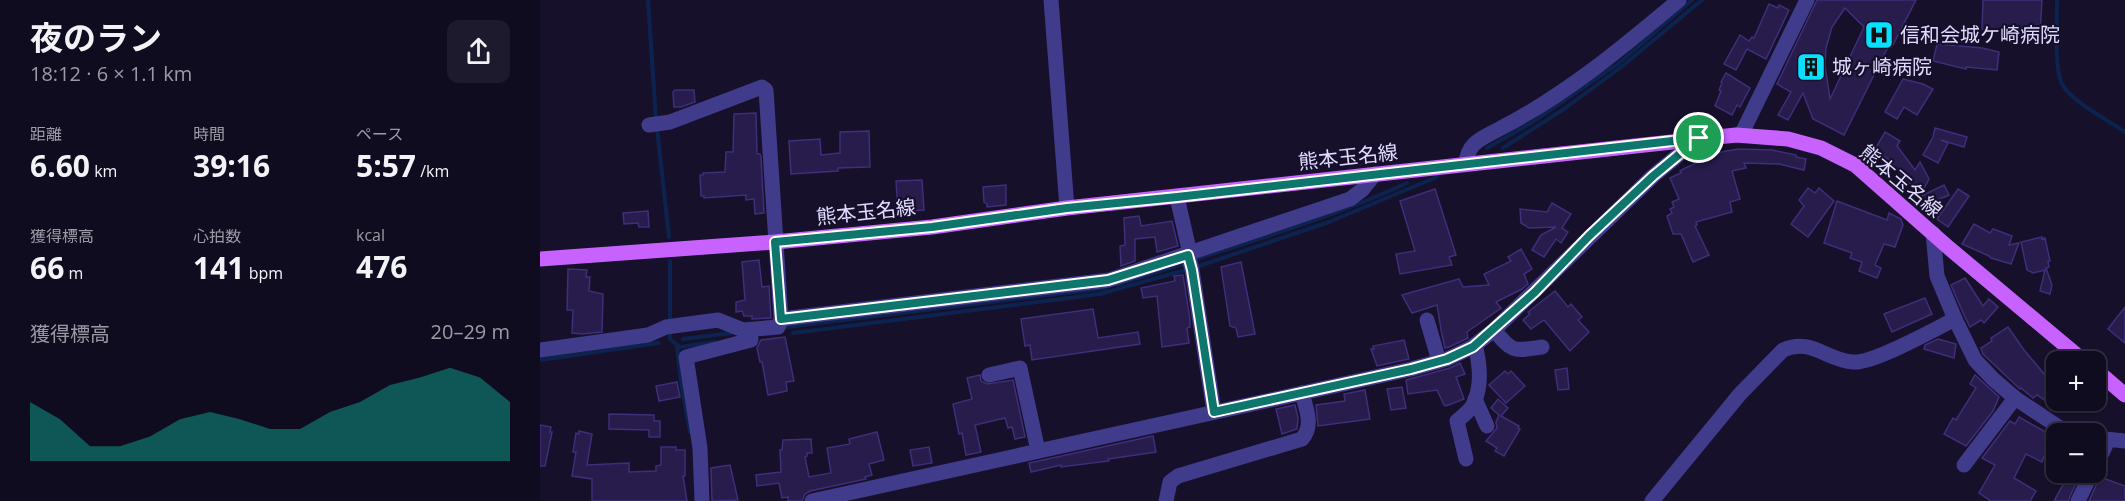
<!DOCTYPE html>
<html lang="ja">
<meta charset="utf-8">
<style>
body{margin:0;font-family:"Open Sans","Noto Sans JP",sans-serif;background:#1e1a2d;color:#f1f3f6;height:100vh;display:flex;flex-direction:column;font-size:22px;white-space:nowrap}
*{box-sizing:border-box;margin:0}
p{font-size:20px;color:#9c9ba5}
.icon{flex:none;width:33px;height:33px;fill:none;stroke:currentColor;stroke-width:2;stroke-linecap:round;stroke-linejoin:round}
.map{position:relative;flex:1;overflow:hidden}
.panel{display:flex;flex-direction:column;background:#100c20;width:540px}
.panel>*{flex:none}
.tools{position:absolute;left:1506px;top:351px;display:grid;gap:12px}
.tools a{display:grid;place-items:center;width:60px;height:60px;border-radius:12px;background:#100c20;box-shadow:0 2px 4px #0004,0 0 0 2px #302c3e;font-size:30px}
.pin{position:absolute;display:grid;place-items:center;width:51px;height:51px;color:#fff;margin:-26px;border:3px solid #fff;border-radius:50%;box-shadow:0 2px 6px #0007}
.round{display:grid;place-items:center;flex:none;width:63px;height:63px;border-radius:12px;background:#1e1a2d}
.headline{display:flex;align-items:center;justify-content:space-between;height:102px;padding:0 30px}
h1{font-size:33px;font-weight:700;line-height:45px}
.metrics{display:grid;grid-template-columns:repeat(3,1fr);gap:9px;height:102px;padding:6px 30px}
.metrics div{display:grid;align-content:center}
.metrics b{font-size:30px;font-weight:700}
.metrics small{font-size:16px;font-weight:400}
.metrics p{font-size:16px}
.chart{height:168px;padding:12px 30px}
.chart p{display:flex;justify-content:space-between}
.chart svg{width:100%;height:108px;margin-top:6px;fill:#0f766e;opacity:.7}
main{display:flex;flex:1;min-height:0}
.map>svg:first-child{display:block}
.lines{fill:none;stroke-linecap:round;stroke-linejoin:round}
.stream{stroke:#0c234f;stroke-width:4}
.building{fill:#271c4c;stroke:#3f2e79;stroke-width:1.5;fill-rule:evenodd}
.minor{stroke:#403b8b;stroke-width:15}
.primary{stroke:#c862ff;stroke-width:15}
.route-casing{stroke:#fff;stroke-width:12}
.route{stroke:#0f766e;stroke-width:8}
.labels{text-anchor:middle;stroke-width:4.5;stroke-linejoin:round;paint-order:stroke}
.poi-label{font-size:20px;fill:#e0dbff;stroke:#16102b;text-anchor:start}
.street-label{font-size:20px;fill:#e0dbff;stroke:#16102b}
</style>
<main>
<section class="panel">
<div class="headline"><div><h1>夜のラン</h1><p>18:12 · 6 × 1.1 km</p></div><a class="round"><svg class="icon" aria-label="share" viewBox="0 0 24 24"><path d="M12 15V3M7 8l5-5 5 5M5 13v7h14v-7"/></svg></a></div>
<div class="metrics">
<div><p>距離</p><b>6.60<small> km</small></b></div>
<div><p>時間</p><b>39:16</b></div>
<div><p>ペース</p><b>5:57<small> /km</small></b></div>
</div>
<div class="metrics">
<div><p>獲得標高</p><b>66<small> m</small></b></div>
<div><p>心拍数</p><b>141<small> bpm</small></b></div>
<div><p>kcal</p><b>476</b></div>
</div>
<div class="chart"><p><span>獲得標高</span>20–29 m</p>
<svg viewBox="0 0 160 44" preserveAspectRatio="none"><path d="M0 44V20L10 27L20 38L30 38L40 34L50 27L60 24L70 27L80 31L90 31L100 24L110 20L120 13L130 10L140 6L150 10L160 20V44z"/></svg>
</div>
</section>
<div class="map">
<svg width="1585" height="501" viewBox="0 0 1585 501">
<rect width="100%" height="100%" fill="#16102b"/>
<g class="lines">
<g class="stream">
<path d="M108,0L116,120"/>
<path d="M1517,0C1517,19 1514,68 1522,84C1532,102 1568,120 1585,132"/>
<path d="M117,128L129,237"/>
<path d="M947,148L991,123L1079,63L1152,0"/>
<path d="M963,148L1024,109L1080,68L1162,0"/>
<path d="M653,260C725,237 798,215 867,183"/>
<path d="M130,261V324"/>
<path d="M656,267L789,222L897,177"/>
<path d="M576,285L646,263"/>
<path d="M246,327L566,288"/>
<path d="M130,331V339L140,347L175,342"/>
<path d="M253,333L560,294L649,269"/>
<path d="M143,339L191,333"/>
<path d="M137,345L141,383L150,432"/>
<path d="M0,360L118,343"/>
</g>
</g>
<g class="building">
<path d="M1277,0H1376L1353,45L1350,43L1304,135L1273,119L1263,93L1248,120L1238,115L1251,92L1237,84ZM1305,8L1324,27L1290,99L1285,65L1286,48L1292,27Z"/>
<path d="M1443,0H1502L1500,33H1474L1442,29Z"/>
<path d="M1229,4L1238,8L1239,5L1249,10L1226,59L1207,49L1196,70L1184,64L1200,35L1209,41L1212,37L1214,38Z"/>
<path d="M1397,44L1442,48L1459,52L1457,70L1426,67V69L1393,61Z"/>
<path d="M1186,73L1210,88L1200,107L1197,105L1192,115L1175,106L1181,91L1179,90L1182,83L1181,82Z"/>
<path d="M1363,79L1383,84L1393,89L1377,115L1364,107L1357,119L1345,112Z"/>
<path d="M135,90H154L155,102L141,107H134L133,92Z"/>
<path d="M216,113L217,154H220L221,157L224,213L215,214L214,199L206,200V195L164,198V196H161L160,175H163V173L185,172L186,152H193L194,114Z"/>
<path d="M1395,128L1427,137L1424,147L1401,140L1408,143L1398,163L1383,155L1393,137Z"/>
<path d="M329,131L330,167L298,168V171L251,174L249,141L280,139L281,155L300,153V132Z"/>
<path d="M1345,132L1360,141L1357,146L1375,170L1380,162L1389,179L1379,198L1370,183L1368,184L1350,160L1334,151Z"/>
<path d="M1198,149L1232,150L1256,155V157L1266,159L1264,170L1239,164L1204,163L1206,168L1192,171L1200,199L1190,202L1192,212L1156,222L1157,225L1155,226L1169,255L1153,262L1141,234H1133L1127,216L1132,213L1130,209L1134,207L1132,202L1139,199L1130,178L1141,173L1140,171L1145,168L1159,162V160L1181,152Z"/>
<path d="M382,180L384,210L358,212L356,181Z"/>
<path d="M466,185V205L447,207V204L444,202L443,187Z"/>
<path d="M1404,185L1409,195L1385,205L1381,196Z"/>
<path d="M1268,188L1275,193L1279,188L1294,201L1268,237L1251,224L1264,206L1259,200Z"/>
<path d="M895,189L916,255L909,257L912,265L860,274L856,254L875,251L860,201Z"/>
<path d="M1418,189L1429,196L1408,227L1397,219Z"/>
<path d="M1297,201L1347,220L1349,213L1361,219L1363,225L1355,247L1344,244L1335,265L1341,268L1337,278L1319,271L1322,262L1310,258L1312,253L1284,243Z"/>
<path d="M1012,203L1031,214L1022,228L1028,232L1021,243L1016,239L1004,257L992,250L1001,235L1016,227L989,228L981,223L980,209L1007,212Z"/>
<path d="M108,211L109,227H99L98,223L84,224L83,213Z"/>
<path d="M599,216L601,226L632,221L638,246L617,252L615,237L595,239V261L581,266L580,246L585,245L584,218Z"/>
<path d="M1434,224L1450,233L1453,229L1472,236L1469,245L1479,243L1471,264L1451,258L1449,256L1422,244Z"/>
<path d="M1502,237V239L1505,238L1510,261H1508L1509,267L1506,268L1512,285L1510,294L1500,291L1505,270L1493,273L1487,270L1481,242Z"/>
<path d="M981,249L992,269L984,274L988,284L982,289L956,302L961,308L927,332L928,338L909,347L905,348L902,335L897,305L872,313L862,295L919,279L923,287L949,285L944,274L971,261L968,257Z"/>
<path d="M219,260L222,287L229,286L231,318L212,319V316H204L202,311L196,312V302L205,300L202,262Z"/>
<path d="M701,262L715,334L698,337L696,328L690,326L681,267Z"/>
<path d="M28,269L47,270L46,277H50L49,291L63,294L62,332L42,334L32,333L33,310H27Z"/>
<path d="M643,275L650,320V327L647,328L649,343L622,347L617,296L603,298L601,288L635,281L634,276Z"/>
<path d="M1425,278L1443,306L1449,299L1458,307L1444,323L1441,320L1430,327L1424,315L1411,285Z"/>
<path d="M1015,291L1028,307L1031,304L1042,317L1038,320L1049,332L1030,351L1004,320L991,329L983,320L990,314L988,312Z"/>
<path d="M1385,298L1392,314L1352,332L1344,314Z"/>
<path d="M1585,307V343L1568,329Z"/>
<path d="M553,309L558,338L598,332L600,344L492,360L490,345L485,346L481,319Z"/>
<path d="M1468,327L1484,350L1516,388V392L1506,401L1497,395L1493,398L1481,388L1480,389L1443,354L1441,348L1452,341L1451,338Z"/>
<path d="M245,337L254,381L246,382L247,391L228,395L222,362H220L217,348L221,340Z"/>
<path d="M1398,339L1416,344L1414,358L1384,349L1385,345Z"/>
<path d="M864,340L869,359L837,366L831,349H834L833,346Z"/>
<path d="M920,363L925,374L916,377L924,399L906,406L904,405L897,390L868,394L866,380L910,368Z"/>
<path d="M1027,368L1029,389L1018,390L1015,370Z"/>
<path d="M965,371L968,374L971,371L985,386L966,403L949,385Z"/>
<path d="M440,375L441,381L447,384L473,380L485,437L475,439L472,427L468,428L465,418L435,425L441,452L426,455L422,433L419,434L413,404L432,399L427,378Z"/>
<path d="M1435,375L1459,397L1453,411L1426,446L1404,434L1413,418L1416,420L1436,388L1430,384Z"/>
<path d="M137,382L140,397L119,401L116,386Z"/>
<path d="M862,387L866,408L851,410L847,389Z"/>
<path d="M825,390L830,419L778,426L776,405L805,401L804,394Z"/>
<path d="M958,399L968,408L961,416L979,426L978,428L980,429L964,456L955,451L957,448L946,441L957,428L956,422L959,415L951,408Z"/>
<path d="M755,405L758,418L757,429L742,434L736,409Z"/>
<path d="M69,414L114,415V421H120V437H109V430L69,429Z"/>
<path d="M1479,417L1516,438V452L1513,450L1510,458L1504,456L1502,462L1486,454L1474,478L1496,491L1490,501H1451L1439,493L1455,465L1442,458L1470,421L1475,424Z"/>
<path d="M0,425L11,427L10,432H12L5,466H0Z"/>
<path d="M39,431L52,434L47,465L89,463V472L116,471V466L121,465V447H136V450H145V476H143L147,501H52V479L32,476L36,452H33L36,433L39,434Z"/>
<path d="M337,432L344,460L329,464L332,475L325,477L326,479L270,491L265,494L262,501H248V497L242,498L239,483L217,486L216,475L241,472L240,450H242L243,440L271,439L272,453H267V456L265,457L269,477L291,473L287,448L310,444L309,439Z"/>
<path d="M613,436L616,452L568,459L569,461L521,467V465L491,472L489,463Z"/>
<path d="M389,447L392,463L373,466L370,450Z"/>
<path d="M190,465L198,500L172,501L171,468Z"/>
<path d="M1530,472H1541L1528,501H1514Z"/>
<path d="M1560,477L1585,486V501H1549Z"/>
</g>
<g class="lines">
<g class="minor">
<path d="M511,0L527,208"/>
<path d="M1201,135L1267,0"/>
<path d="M926,164C927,142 943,138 961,128C1027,94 1083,47 1139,0"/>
<path d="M637,197L650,254"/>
<path d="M1393,233L1397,276L1415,319L1435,360L1453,379L1475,398L1520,428L1534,434"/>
<path d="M648,255L652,270L674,412"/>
<path d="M241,319L569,280L810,199L822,190L835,174"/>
<path d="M887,320L899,361"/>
<path d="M954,330C973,353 973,351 1002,347"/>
<path d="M0,350L108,335L126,327L178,320L203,330L238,327L241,319L226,90L222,87L130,122L109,125"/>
<path d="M449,375L480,368L498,451"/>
<path d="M935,399L947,426"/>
<path d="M1556,438L1585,441"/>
<path d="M926,459L917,421C923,416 931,410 934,403C942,385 940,364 935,345"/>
<path d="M1424,465L1475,398"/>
<path d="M1556,466L1568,440"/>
<path d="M162,501L160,448L146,357L211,340L210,330"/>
<path d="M272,501L871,369L907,359L932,347L954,330L1113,176L1159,138"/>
<path d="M626,501L630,482L638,476L762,439C774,425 766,409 762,393"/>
<path d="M1112,501L1200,394L1243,350C1271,337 1287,361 1313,362C1333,364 1393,330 1415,319"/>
<path d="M1538,501L1552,472"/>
</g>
<g class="primary">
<path d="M0,259L235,242L392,227L527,208L1196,135L1248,139L1281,148L1315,165L1409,248L1545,362"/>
<path d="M1556,370L1585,395"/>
</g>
</g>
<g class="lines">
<g class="route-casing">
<path id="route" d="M1159,138L1113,176L1049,236L995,292L933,347L907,359L871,369L674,412L652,270L648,255L568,280L241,319L235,242L392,227L527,208L637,197Z"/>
</g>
<use href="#route" class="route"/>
</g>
<defs>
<g id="hospital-square" transform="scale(1.5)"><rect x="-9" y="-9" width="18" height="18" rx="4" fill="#07e0ff" stroke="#16102b"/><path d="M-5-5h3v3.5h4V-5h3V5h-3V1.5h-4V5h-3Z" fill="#111"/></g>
<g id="building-square" transform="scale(1.5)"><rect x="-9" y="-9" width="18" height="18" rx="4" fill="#07e0ff" stroke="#16102b"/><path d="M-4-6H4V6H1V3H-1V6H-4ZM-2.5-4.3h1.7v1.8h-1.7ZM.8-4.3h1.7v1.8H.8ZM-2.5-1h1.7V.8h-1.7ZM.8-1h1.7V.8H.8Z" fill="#111"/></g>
</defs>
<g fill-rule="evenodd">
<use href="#hospital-square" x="1339" y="35"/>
<use href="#building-square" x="1271" y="67"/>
</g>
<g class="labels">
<g class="poi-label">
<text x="1360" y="42">信和会城ケ崎病院</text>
<text x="1292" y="74">城ヶ崎病院</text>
</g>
<g class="street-label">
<text transform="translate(808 157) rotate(-6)" y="7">熊本玉名線</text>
<text transform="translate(1361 181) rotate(40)" y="7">熊本玉名線</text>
<text transform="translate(326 212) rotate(-6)" y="7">熊本玉名線</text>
</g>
</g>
</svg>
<div class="tools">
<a>+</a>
<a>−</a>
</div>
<div class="pin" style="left:1159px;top:138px;background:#1e9e55"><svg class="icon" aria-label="arrive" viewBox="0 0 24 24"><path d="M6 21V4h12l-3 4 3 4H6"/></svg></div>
</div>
</main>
